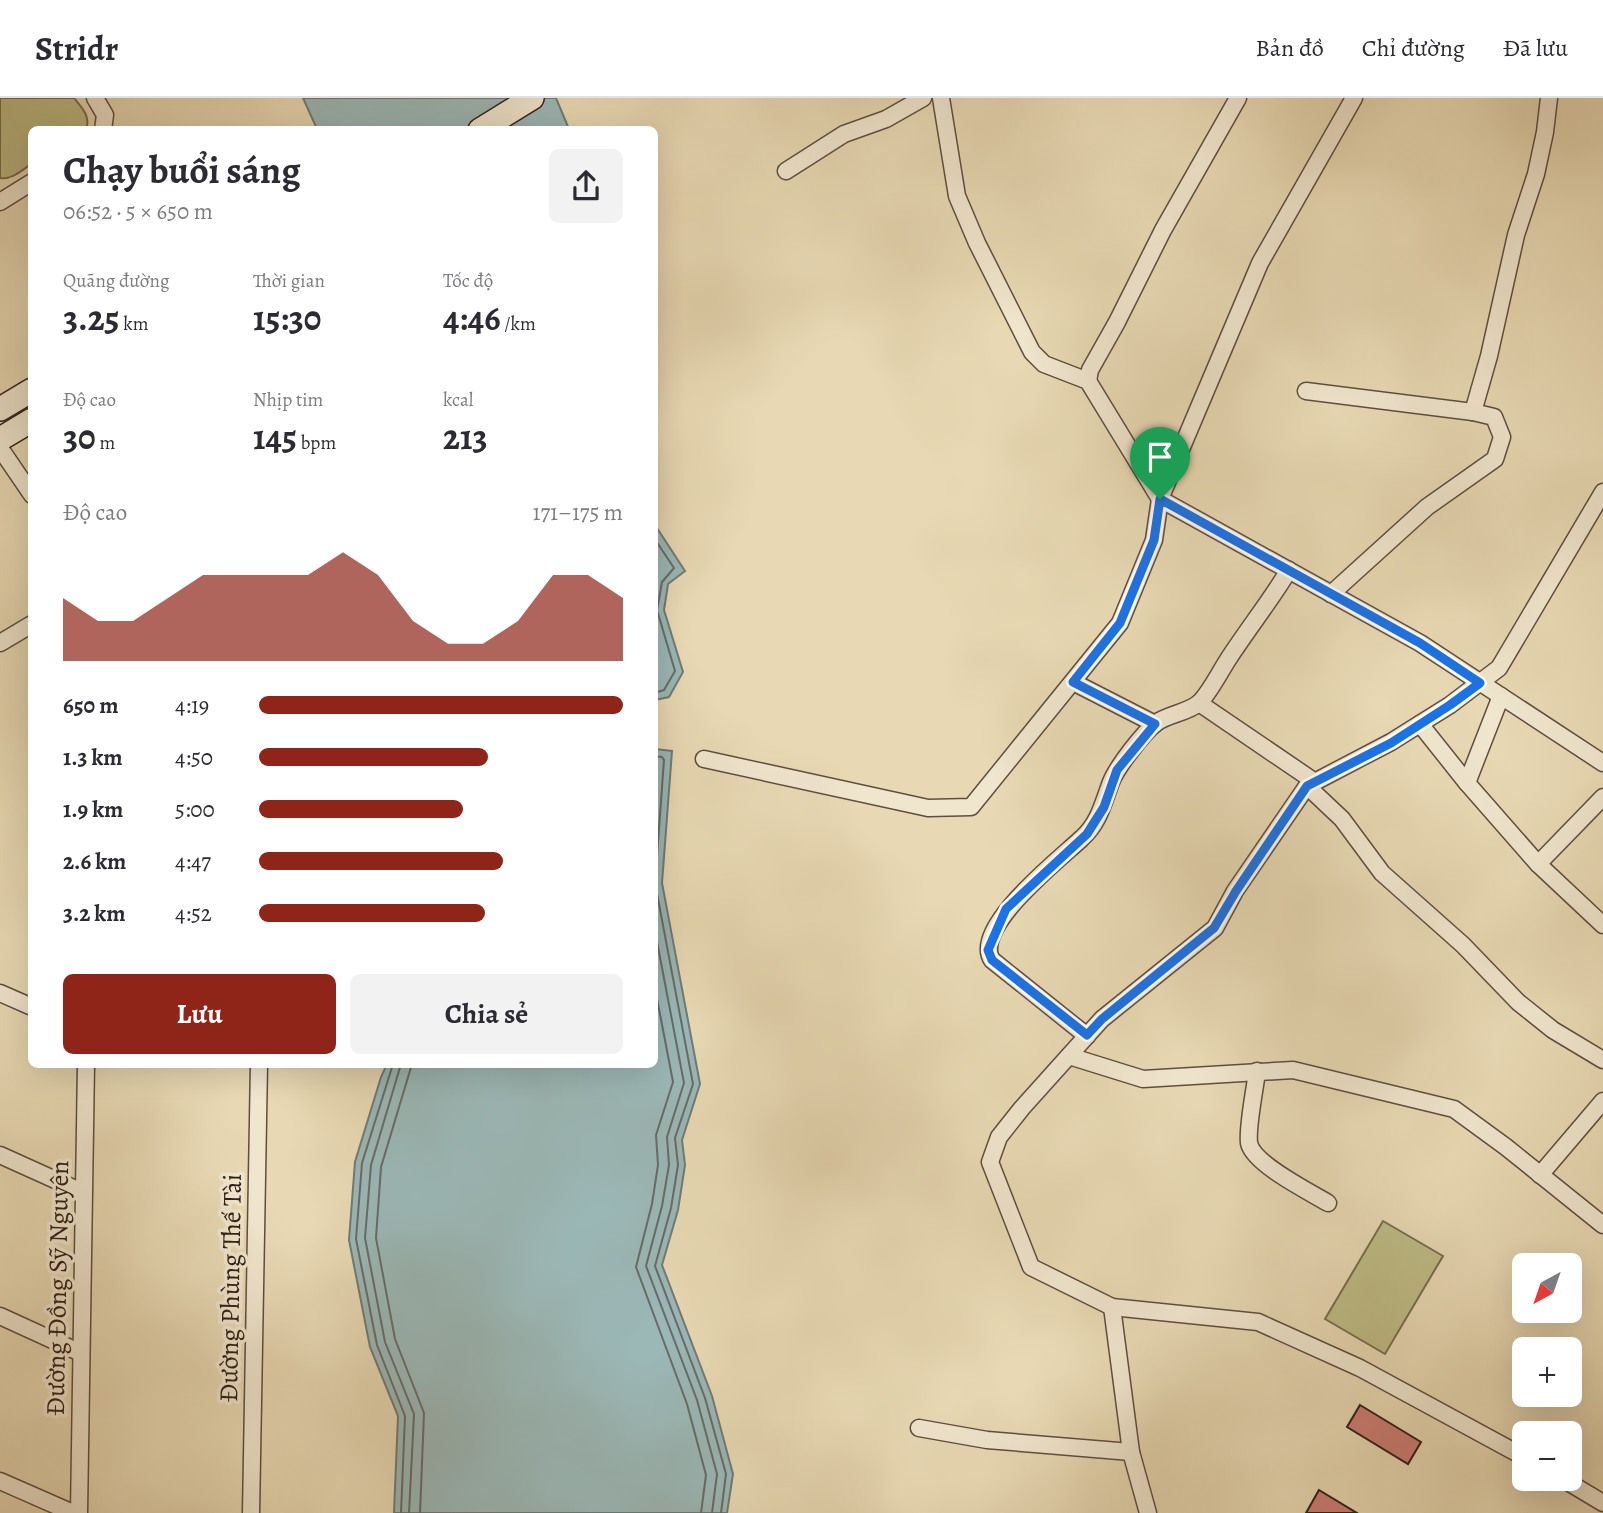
<!DOCTYPE html>
<html lang="vi">
<meta charset="utf-8">
<style>
body{margin:0;font-family:Alegreya,serif;background:#f2f2f3;color:#2b2b33;height:100vh;display:flex;flex-direction:column;font-size:26px;white-space:nowrap}
*{box-sizing:border-box;margin:0}
p{font-size:23px;color:#7c7c81}
.icon{flex:none;width:38px;height:38px;fill:none;stroke:currentColor;stroke-width:2;stroke-linecap:round;stroke-linejoin:round}
.map{position:relative;flex:1;overflow:hidden}
.sheet{position:absolute;left:28px;top:28px;width:630px;height:942px;display:flex;flex-direction:column;background:#fff;border-radius:10px;box-shadow:0 7px 28px #0002}
.sheet>*{flex:none}
.needle{width:46px;rotate:220deg}
.fabs{position:absolute;left:1512px;top:1155px;display:grid;gap:14px}
.fabs a{display:grid;place-items:center;width:70px;height:70px;border-radius:10px;background:#fff;box-shadow:0 7px 28px #0002;font-size:35px}
.pin{position:absolute;display:grid;place-items:center;width:60px;height:60px;color:#fff;margin:-72px -30px;border-radius:50% 50% 50% 0;rotate:-45deg;box-shadow:0 0 7px #0007}
.pin .icon{rotate:45deg}
.round{display:grid;place-items:center;flex:none;width:74px;height:74px;border-radius:10px;background:#f2f2f3}
.overview{display:flex;align-items:center;justify-content:space-between;height:119px;padding:0 35px}
h1{font-size:38px;font-weight:600;line-height:52px}
.metrics{display:grid;grid-template-columns:repeat(3,1fr);gap:10px;height:119px;padding:7px 35px}
.metrics div{display:grid;align-content:center}
.metrics b{font-size:35px;font-weight:600}
.metrics small{font-size:19px;font-weight:400}
.metrics p{font-size:19px}
.chart{height:196px;padding:14px 35px}
.chart p{display:flex;justify-content:space-between}
.chart svg{width:100%;height:126px;margin-top:7px;fill:#8f2418;opacity:.7}
.action{display:flex;gap:14px;margin-top:auto;padding:14px 35px}
.action a{flex:1;height:80px;border-radius:10px;background:#8f2418;color:#fff;font-size:28px;font-weight:600;line-height:80px;text-align:center}
.action a+a{background:#f2f2f3;color:#2b2b33}
ul{padding:0 35px;list-style:none;font-size:23px}
li{display:grid;grid-template-columns:112px 84px 1fr;align-items:center;height:52px}
li i{height:18px;border-radius:9px;background:#8f2418}
header{display:flex;align-items:center;gap:42px;box-sizing:border-box;height:98px;padding:0 35px;background:#fff;border-bottom:2px solid #e1e1e2}
header strong{font-size:33px}
nav{display:flex;gap:38px;margin-inline-start:auto;font-size:24px}
.map>svg:first-child{display:block}
.green{fill:#bebc87;stroke:#776e50;stroke-width:2}
.water{fill:#9bb8b7;stroke:#707b77;stroke-width:2}
.lines{fill:none;stroke-linecap:round;stroke-linejoin:round}
.shore{stroke:#666c68;stroke-width:2}
.building{fill:#cb7d74;stroke:#302018;stroke-width:2}
.street-casing{stroke:#5e4e3f;stroke-width:19}
.secondary-casing{stroke:#302018;stroke-width:26}
.street{stroke:#f0e6ce;stroke-width:16}
.secondary{stroke:#f0e6ce;stroke-width:23}
.route-casing{stroke:#fff;stroke-width:14}
.route{stroke:#1a73e8;stroke-width:9}
.labels{text-anchor:middle;stroke-width:7;stroke-linejoin:round;paint-order:stroke}
.street-label{font-size:26px;fill:#302018;stroke:#f0e6ce}
</style>
<header>
<strong>Stridr</strong>
<nav><a>Bản đồ</a><a>Chỉ đường</a><a>Đã lưu</a></nav>
</header>
<div class="map">
<svg width="1603" height="1415" viewBox="0 0 1603 1415">
<rect width="100%" height="100%" fill="#e8d9b4"/>
<filter id="stains"><feTurbulence type="fractalNoise" baseFrequency=".00286" numOctaves="4"/><feColorMatrix values="0 0 0 0 .2 0 0 0 0 .09 0 0 0 0 .02 0 0 0 .5 -.17"/></filter>
<radialGradient id="worn" r=".72"><stop offset=".6" stop-color="#630" stop-opacity="0"/><stop offset="1" stop-color="#630" stop-opacity=".3"/></radialGradient>
<g class="green">
<path d="M0,0H74C82,10 91,18 86,32H32L31,66C22,72 12,82 0,80Z"/>
<path d="M1383,1123L1443,1158L1385,1256L1325,1221Z"/>
</g>
<g class="water">
<path d="M303,0H556L569,31H317Z"/>
<path d="M655,427L685,473L668,486L664,512L683,574L669,599L655,602Z"/>
<path d="M655,651L672,653L662,785L700,986L682,1042L685,1067L678,1112L662,1167L712,1298L733,1376L727,1415H394L398,1318L370,1249L349,1142L355,1064L381,979L387,966H654Z"/>
</g>
<g class="lines">
<g class="shore">
<path d="M654,440L674,470L662,484L657,512L675,573L664,592L654,595"/>
<path d="M654,658L662,659L664,662L655,785L693,986L675,1040L678,1067L671,1110L655,1168L705,1300L726,1376L721,1415"/>
<path d="M654,828L684,985L667,1039L669,1067L662,1108L646,1168L697,1302L717,1376L712,1415"/>
<path d="M654,885L673,984L656,1037L658,1067L652,1106L636,1169L687,1306L706,1377L701,1415"/>
<path d="M393,966L362,1065L356,1141L377,1247L405,1318L401,1415"/>
<path d="M401,966L371,1067L365,1140L385,1244L414,1316L409,1415"/>
<path d="M412,966L381,1069L376,1140L395,1241L424,1315L420,1415"/>
</g>
</g>
<g class="building">
<path d="M1360,1307L1421,1344L1408,1366L1347,1329Z"/>
<path d="M1319,1392L1357,1415H1306Z"/>
</g>
<g class="lines">
<g class="street-casing">
<g id="street">
<path d="M95,0L105,17L103,32"/>
<path d="M941,0L957,98L977,145L1032,254L1044,266L1088,283L1160,401L1420,545L1603,665"/>
<path d="M786,73L844,36L886,21L923,0"/>
<path d="M0,104L32,84"/>
<path d="M1088,283L1090,272L1117,224L1163,132L1238,0"/>
<path d="M1306,293L1473,314L1494,319L1502,339L1495,361L1427,409L1331,496"/>
<path d="M1473,314L1489,258L1516,137L1536,76L1545,34L1549,0"/>
<path d="M0,350L32,397"/>
<path d="M0,545L32,526"/>
<path d="M1073,584L1155,626"/>
<path d="M1199,605L1315,684"/>
<path d="M1420,626L1467,685L1538,766L1603,827"/>
<path d="M704,661L928,710L971,709L1120,525L1154,442L1160,401L1260,165L1354,0"/>
<path d="M1467,685L1501,598"/>
<path d="M1307,688L1342,721L1382,775L1463,847L1518,904L1553,932L1603,962"/>
<path d="M1538,766L1603,699"/>
<path d="M0,895L32,909"/>
<path d="M1087,938L992,862C971,830 1061,760 1082,740C1099,725 1103,705 1111,684C1117,669 1143,635 1156,625C1168,616 1187,615 1199,605C1209,596 1221,572 1229,560C1248,531 1270,503 1289,472"/>
<path d="M1069,958L1143,981L1293,972L1454,1011L1506,1049L1603,1127"/>
<path d="M1257,973C1255,992 1247,1028 1249,1045C1253,1066 1310,1094 1328,1105"/>
<path d="M0,1057L82,1094"/>
<path d="M1540,1077L1603,1003"/>
<path d="M1112,1209L1131,1354L1148,1415"/>
<path d="M0,1218L81,1255"/>
<path d="M919,1330L987,1342L1131,1354"/>
<path d="M1524,1359L1360,1270L1258,1224L1112,1209L1031,1169L990,1064L999,1039L1022,1010L1102,921L1215,830L1235,793L1307,688L1391,644L1450,607L1499,570L1603,394"/>
<path d="M1563,1381L1603,1405"/>
<path d="M0,1383L73,1415"/>
<path d="M79,1415L86,966"/>
<path d="M251,1415L259,966"/>
</g>
</g>
<g class="secondary-casing">
<g id="secondary">
<path d="M480,32L532,0"/>
<path d="M0,311L32,292"/>
<path d="M0,341L32,322"/>
</g>
</g>
<use href="#street" class="street"/>
<use href="#secondary" class="secondary"/>
</g>
<g class="lines">
<g class="route-casing">
<path id="route" d="M1160,401L1420,545L1480,585L1450,607L1391,645L1307,688L1236,793L1214,830L1102,921L1087,937L992,862L988,852L1006,811L1087,736L1104,709L1117,672L1155,626L1073,584L1120,525L1154,442Z"/>
</g>
<use href="#route" class="route"/>
</g>
<g class="labels">
<g class="street-label">
<text transform="translate(57 1190) rotate(-89)" y="9">Đường Đồng Sỹ Nguyên</text>
<text transform="translate(230 1190) rotate(-89)" y="9">Đường Phùng Thế Tài</text>
</g>
</g>
<rect width="100%" height="100%" filter="url(#stains)"/>
<rect width="100%" height="100%" fill="url(#worn)"/>
</svg>
<div class="fabs">
<a><svg class="needle" viewBox="-14 -14 28 28"><path d="M0-13l5 13h-10z" fill="#e53935"/><path d="M0 13l5-13h-10z" fill="#7c7c81"/></svg></a>
<a>+</a>
<a>−</a>
</div>
<div class="pin" style="left:1160px;top:401px;background:#1e9e55"><svg class="icon" aria-label="arrive" viewBox="0 0 24 24"><path d="M6 21V4h12l-3 4 3 4H6"/></svg></div>
<section class="sheet">
<div class="overview"><div><h1>Chạy buổi sáng</h1><p>06:52 · 5 × 650 m</p></div><a class="round"><svg class="icon" aria-label="share" viewBox="0 0 24 24"><path d="M12 15V3M7 8l5-5 5 5M5 13v7h14v-7"/></svg></a></div>
<div class="metrics">
<div><p>Quãng đường</p><b>3.25<small> km</small></b></div>
<div><p>Thời gian</p><b>15:30</b></div>
<div><p>Tốc độ</p><b>4:46<small> /km</small></b></div>
</div>
<div class="metrics">
<div><p>Độ cao</p><b>30<small> m</small></b></div>
<div><p>Nhịp tim</p><b>145<small> bpm</small></b></div>
<div><p>kcal</p><b>213</b></div>
</div>
<div class="chart"><p><span>Độ cao</span>171–175 m</p>
<svg viewBox="0 0 160 44" preserveAspectRatio="none"><path d="M0 44V22L10 30L20 30L30 22L40 14L50 14L60 14L70 14L80 6L90 14L100 30L110 38L120 38L130 30L140 14L150 14L160 22V44z"/></svg>
</div>
<ul>
<li><b>650 m</b>4:19<i style="width:100%"></i></li>
<li><b>1.3 km</b>4:50<i style="width:63%"></i></li>
<li><b>1.9 km</b>5:00<i style="width:56%"></i></li>
<li><b>2.6 km</b>4:47<i style="width:67%"></i></li>
<li><b>3.2 km</b>4:52<i style="width:62%"></i></li>
</ul>
<div class="action"><a>Lưu</a><a>Chia sẻ</a></div>
</section>
</div>
